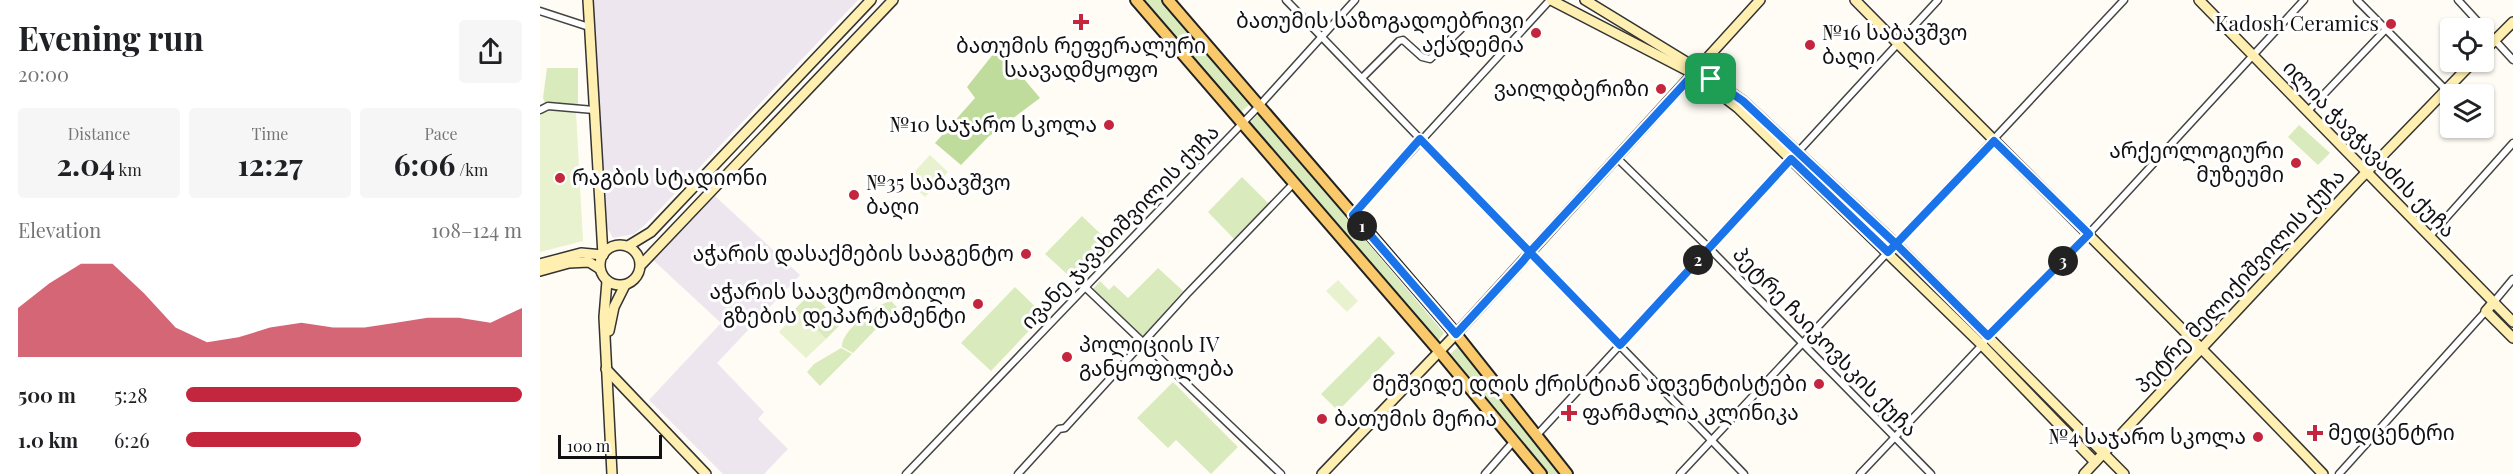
<!DOCTYPE html>
<meta charset="utf-8">
<style>
body{margin:0;font-family:"Playfair Display","Noto Sans Georgian",serif;background:#f6f6f6;color:#202124;height:100vh;display:flex;flex-direction:column;font-size:22px;white-space:nowrap}
*{box-sizing:border-box;margin:0}
p{font-size:20px;color:#757577}
.icon{flex:none;width:33px;height:33px;fill:none;stroke:currentColor;stroke-width:2;stroke-linecap:round;stroke-linejoin:round}
.map{position:relative;flex:1;overflow:hidden}
.sheet{display:flex;flex-direction:column;background:#fff;width:540px}
.sheet>*{flex:none}
.tools{position:absolute;left:1900px;top:18px;display:grid;gap:12px}
.tools a{display:grid;place-items:center;width:54px;height:54px;border-radius:6px;background:#fff;box-shadow:0 2px 4px #0004;font-size:30px}
.scale{position:absolute;left:18px;bottom:15px;width:104px;box-sizing:border-box;padding-left:6px;border:3px solid #111;border-top:0;font-size:16px;line-height:21px;white-space:nowrap;color:#111;-webkit-text-stroke:4px #fff;paint-order:stroke}
.pin{position:absolute;display:grid;place-items:center;width:51px;height:51px;color:#fff;margin:-26px;border-radius:12px;box-shadow:0 3px 9px #0006}
.km{position:absolute;width:30px;height:30px;margin:-15px;border-radius:50%;background:#222;color:#fff;font-size:16px;line-height:30px;text-align:center}
.round{display:grid;place-items:center;flex:none;width:63px;height:63px;border-radius:6px;background:#f6f6f6}
.headline{display:flex;align-items:center;justify-content:space-between;height:102px;padding:0 18px}
h1{font-size:33px;font-weight:700;line-height:45px}
.metrics{display:grid;grid-template-columns:repeat(3,1fr);gap:9px;height:102px;padding:6px 18px}
.metrics div{display:grid;align-content:center;border-radius:6px;background:#f6f6f6;text-align:center}
.metrics b{font-size:30px;font-weight:700}
.metrics small{font-size:16px;font-weight:400}
.metrics p{font-size:16px}
.chart{height:168px;padding:12px 18px}
.chart p{display:flex;justify-content:space-between}
.chart svg{width:100%;height:108px;margin-top:6px;fill:#c3263d;opacity:.7}
ul{padding:0 18px;list-style:none;font-size:20px}
li{display:grid;grid-template-columns:96px 72px 1fr;align-items:center;height:45px}
li i{height:15px;border-radius:8px;background:#c3263d}
main{display:flex;flex:1;min-height:0}
.map>svg:first-child{display:block}
.industrial{fill:#ede6ef}
.green{fill:#d9ebbd}
.forest{fill:#bfdc9c}
.pitch{fill:#e9f2cf}
.lines{fill:none;stroke-linecap:round;stroke-linejoin:round}
.street-casing{stroke:#444;stroke-width:9}
.secondary-casing{stroke:#333;stroke-width:12}
.primary-casing{stroke:#222;stroke-width:14}
.street{stroke:#fff;stroke-width:6}
.secondary{stroke:#ffefb0;stroke-width:9}
.primary{stroke:#f9c96b;stroke-width:10}
.route-casing{stroke:#fff;stroke-width:12}
.route{stroke:#1a73e8;stroke-width:8}
.poi-dot{fill:#c3263d;stroke:#fff;stroke-width:2}
.labels{text-anchor:middle;stroke-width:6;stroke-linejoin:round;paint-order:stroke}
.poi-label{font-size:21px;fill:#111;stroke:#fff;text-anchor:end}
.street-label{font-size:21px;fill:#111;stroke:#fff}
</style>
<main>
<section class="sheet">
<div class="headline"><div><h1>Evening run</h1><p>20:00</p></div><a class="round"><svg class="icon" aria-label="share" viewBox="0 0 24 24"><path d="M12 15V3M7 8l5-5 5 5M5 13v7h14v-7"/></svg></a></div>
<div class="metrics">
<div><p>Distance</p><b>2.04<small> km</small></b></div>
<div><p>Time</p><b>12:27</b></div>
<div><p>Pace</p><b>6:06<small> /km</small></b></div>
</div>
<div class="chart"><p><span>Elevation</span>108–124 m</p>
<svg viewBox="0 0 160 44" preserveAspectRatio="none"><path d="M0 44V24L10 14L20 6L30 6L40 18L50 32L60 38L70 36L80 32L90 30L100 32L110 32L120 30L130 28L140 28L150 30L160 24V44z"/></svg>
</div>
<ul>
<li><b>500 m</b>5:28<i style="width:100%"></i></li>
<li><b>1.0 km</b>6:26<i style="width:52%"></i></li>
</ul>
</section>
<div class="map">
<svg width="1973" height="474" viewBox="0 0 1973 474">
<rect width="100%" height="100%" fill="#fffcf5"/>
<g class="industrial">
<path d="M53,0H318L106,224L94,234L73,238L65,223Z"/>
<path d="M175,196L260,275L177,363L224,412L218,419L248,449L224,474H183L109,400L181,323L113,260Z"/>
</g>
<g class="green">
<path d="M602,0H622L710,104L701,112L696,111Z"/>
<path d="M7,68H38V105L5,103L3,98Z"/>
<path d="M717,115L722,118L904,333L898,341H895L711,126V122Z"/>
<path d="M1759,125L1790,153L1778,165L1748,137Z"/>
<path d="M702,177L732,207L697,242L668,212Z"/>
<path d="M542,216L574,247L542,281L537,283L505,254Z"/>
<path d="M618,268L643,291L603,337L553,289L560,281L569,290L574,285L588,298Z"/>
<path d="M475,287L504,315L451,371L421,343Z"/>
<path d="M271,293L302,323L286,339L255,309Z"/>
<path d="M351,301L357,307L313,353L302,347C300,332 336,304 351,301Z"/>
<path d="M839,336L855,353L798,411L781,394Z"/>
<path d="M918,347L1019,474H1004L907,357Z"/>
<path d="M301,348L312,354L280,386L267,372L274,364Z"/>
<path d="M633,382L698,447L671,474L636,440L628,448L597,418Z"/>
</g>
<path class="forest" d="M458,48L500,98L448,137L421,165L395,143L435,98L427,87Z"/>
<g class="pitch">
<path d="M8,109L36,112L43,241L0,252V115Z"/>
<path d="M390,155L408,172L385,197L367,180Z"/>
<path d="M798,280L818,301L807,312L786,291Z"/>
<path d="M258,312L286,339L266,358L239,332Z"/>
</g>
<g class="lines">
<g class="street-casing">
<g id="street">
<path d="M746,0L1204,474"/>
<path d="M1817,0L1906,90"/>
<path d="M1918,0L1973,60"/>
<path d="M0,11L49,27"/>
<path d="M822,78L859,41L863,40L882,57L890,59L921,29"/>
<path d="M0,110L8,106L54,110"/>
<path d="M1767,112L1846,29"/>
<path d="M1077,158L1169,248L1391,474"/>
<path d="M813,215L1010,0"/>
<path d="M1889,237L1973,143"/>
<path d="M545,287L741,474"/>
<path d="M1953,303L1973,279"/>
<path d="M997,435L1398,0"/>
<path d="M366,474L719,106L815,0"/>
<path d="M478,474L519,429L525,428L647,294L753,184"/>
<path d="M945,474L974,441"/>
<path d="M1140,474L1584,0"/>
<path d="M1320,474L1442,345L1448,336L1543,240L1764,0"/>
<path d="M1799,474L1946,311"/>
</g>
</g>
<g class="secondary-casing">
<g id="secondary">
<path d="M48,0L63,255"/>
<path d="M1011,0L1154,74L1198,108L1442,345L1555,462"/>
<path d="M1045,0L1158,69L1203,101L1356,244L1584,474"/>
<path d="M1315,0C1470,158 1630,313 1783,474"/>
<path d="M1659,0L1973,322"/>
<path d="M1944,51L1973,22"/>
<circle cx="80" cy="265" r="20"/>
<path d="M88,246L111,232L331,0"/>
<path d="M0,264L41,253L63,255"/>
<path d="M101,265L353,0"/>
<path d="M0,271L29,263L49,262L60,269"/>
<path d="M67,281L64,317L72,474"/>
<path d="M1953,303L1946,311L1973,338"/>
<path d="M69,331L74,307L85,285"/>
<path d="M66,369L166,474"/>
<path d="M782,474L916,334L1220,0"/>
<path d="M1544,474L1818,181L1933,62"/>
</g>
</g>
<g class="primary-casing">
<g id="primary">
<path d="M596,0L899,351L1001,474"/>
<path d="M628,0L916,334L1027,474"/>
</g>
</g>
<use href="#street" class="street"/>
<use href="#secondary" class="secondary"/>
<use href="#primary" class="primary"/>
</g>
<g class="lines">
<g class="route-casing">
<path id="route" d="M1171,79L1158,69L990,252L983,261L916,334L813,215L880,139L1080,345L1251,159L1348,252L1356,244L1448,336L1549,234L1454,141L1356,244L1203,101L1171,79"/>
</g>
<use href="#route" class="route"/>
</g>
<g class="poi-dot">
<path d="M538 13h6v6h6v6h-6v6h-6v-6h-6v-6h6z"/>
<circle cx="1851" cy="24" r="6"/>
<circle cx="996" cy="33" r="6"/>
<circle cx="1270" cy="45" r="6"/>
<circle cx="1121" cy="89" r="6"/>
<circle cx="569" cy="125" r="6"/>
<circle cx="1756" cy="163" r="6"/>
<circle cx="20" cy="178" r="6"/>
<circle cx="314" cy="195" r="6"/>
<circle cx="486" cy="254" r="6"/>
<circle cx="438" cy="304" r="6"/>
<circle cx="527" cy="357" r="6"/>
<circle cx="1279" cy="384" r="6"/>
<path d="M1026 404h6v6h6v6h-6v6h-6v-6h-6v-6h6z"/>
<circle cx="782" cy="419" r="6"/>
<path d="M1772 424h6v6h6v6h-6v6h-6v-6h-6v-6h6z"/>
<circle cx="1718" cy="437" r="6"/>
</g>
<g class="labels">
<g class="poi-label">
<text x="984" y="28">ბათუმის საზოგადოებრივი<tspan x="984" dy="24">აქადემია</tspan></text>
<text x="1839" y="31">Kadosh Ceramics</text>
<text x="1282" y="40" text-anchor="start">№16 საბავშვო<tspan x="1282" dy="24">ბაღი</tspan></text>
<text x="541" y="53" text-anchor="middle">ბათუმის რეფერალური<tspan x="541" dy="24">საავადმყოფო</tspan></text>
<text x="1109" y="96">ვაილდბერიზი</text>
<text x="557" y="132">№10 საჯარო სკოლა</text>
<text x="1744" y="158">არქეოლოგიური<tspan x="1744" dy="24">მუზეუმი</tspan></text>
<text x="32" y="185" text-anchor="start">რაგბის სტადიონი</text>
<text x="326" y="190" text-anchor="start">№35 საბავშვო<tspan x="326" dy="24">ბაღი</tspan></text>
<text x="474" y="261">აჭარის დასაქმების სააგენტო</text>
<text x="426" y="299">აჭარის საავტომობილო<tspan x="426" dy="24">გზების დეპარტამენტი</tspan></text>
<text x="539" y="352" text-anchor="start">პოლიციის IV<tspan x="539" dy="24">განყოფილება</tspan></text>
<text x="1267" y="391">მეშვიდე დღის ქრისტიან ადვენტისტები</text>
<text x="1042" y="420" text-anchor="start">ფარმალია კლინიკა</text>
<text x="794" y="426" text-anchor="start">ბათუმის მერია</text>
<text x="1788" y="440" text-anchor="start">მედცენტრი</text>
<text x="1706" y="444">№4 საჯარო სკოლა</text>
</g>
<g class="street-label">
<text transform="translate(1829 149) rotate(46)" y="7">ილია ჭავჭავაძის ქუჩა</text>
<text transform="translate(580 227) rotate(-46)" y="7">ივანე ჯავახიშვილის ქუჩა</text>
<text transform="translate(1700 281) rotate(-47)" y="7">პეტრე მელიქიშვილის ქუჩა</text>
<text transform="translate(1285 342) rotate(46)" y="7">პეტრე ჩაიკოვსკის ქუჩა</text>
</g>
</g>
</svg>
<div class="tools">
<a><svg class="icon" aria-label="locate" viewBox="0 0 24 24"><circle cx="12" cy="12" r="6"/><path d="M12 2v4M12 18v4M2 12h4M18 12h4"/></svg></a>
<a><svg class="icon" aria-label="layers" viewBox="0 0 24 24"><path d="M12 4l9 5-9 5-9-5zM3 14l9 5 9-5"/></svg></a>
</div>
<div class="scale">100 m</div>
<div class="pin" style="left:1171px;top:79px;background:#1e9e55"><svg class="icon" aria-label="arrive" viewBox="0 0 24 24"><path d="M6 21V4h12l-3 4 3 4H6"/></svg></div>
<b class="km" style="left:822px;top:226px">1</b>
<b class="km" style="left:1158px;top:260px">2</b>
<b class="km" style="left:1523px;top:261px">3</b>
</div>
</main>
